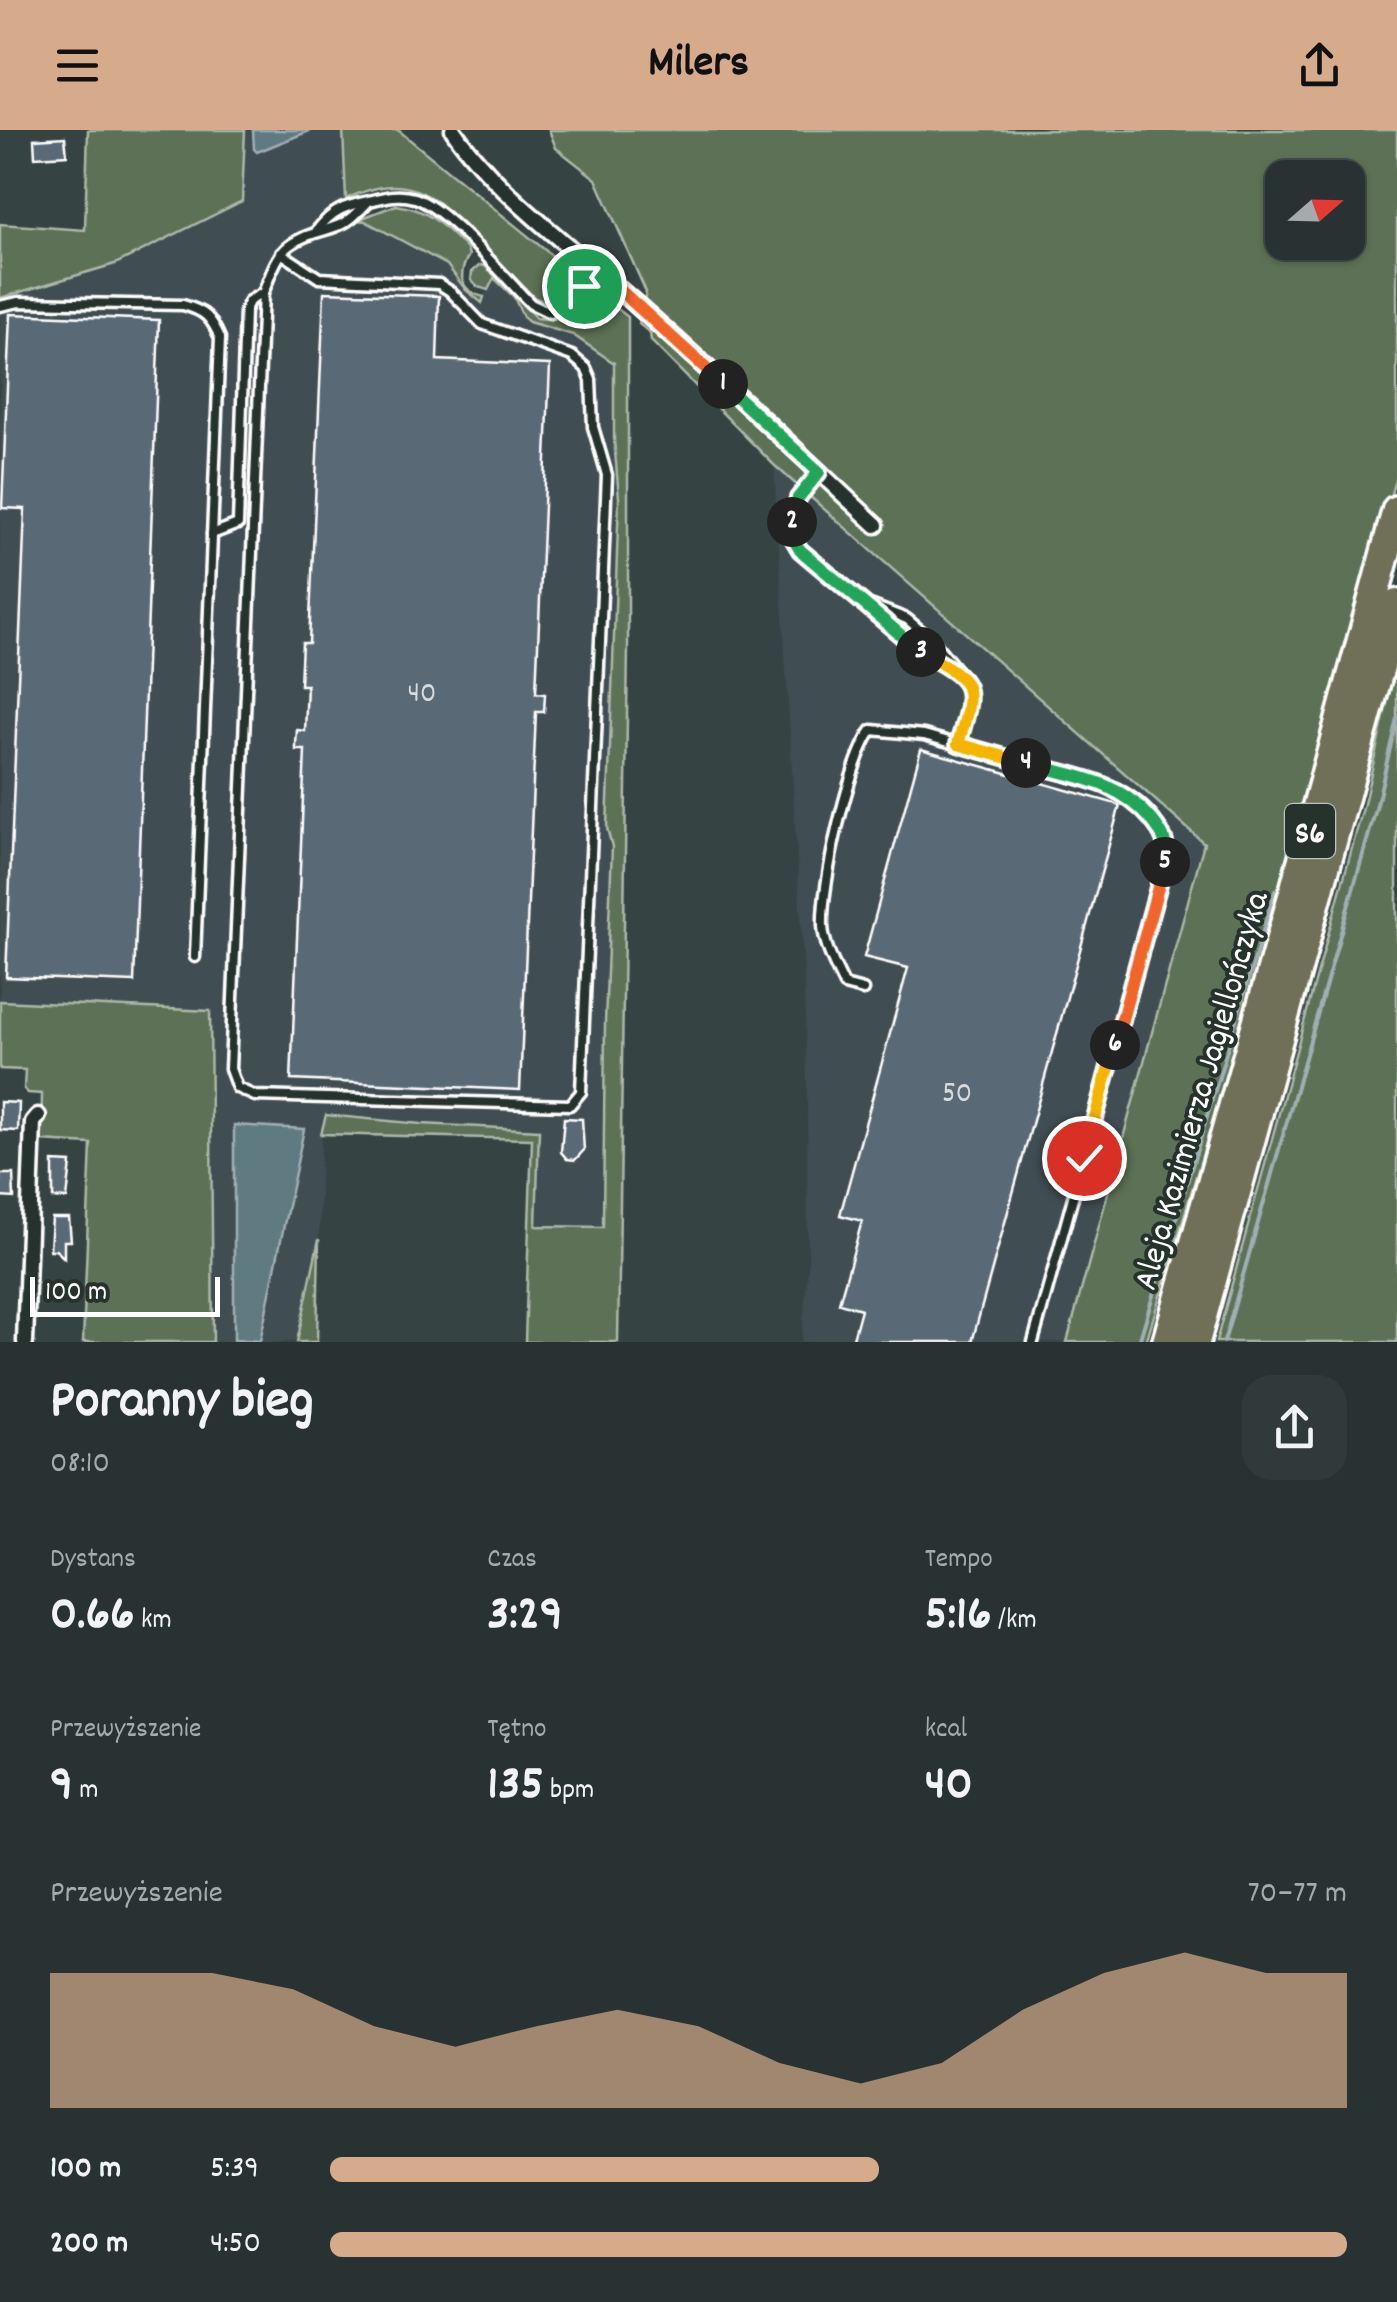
<!DOCTYPE html>
<html lang="pl">
<meta charset="utf-8">
<style>
body{margin:0;font-family:Dekko,sans-serif;background:#303a3a;color:#f1f3f6;height:100vh;display:flex;flex-direction:column;font-size:38px;white-space:nowrap}
*{box-sizing:border-box;margin:0}
p{font-size:32px;color:#a5aaac}
.icon{flex:none;width:55px;height:55px;fill:none;stroke:currentColor;stroke-width:2;stroke-linecap:round;stroke-linejoin:round}
.map{position:relative;height:1212px;overflow:hidden}
.drawer{display:flex;flex-direction:column;background:#283232;flex:1}
.drawer>*{flex:none}
.needle{width:65px;rotate:70deg}
.buttons{position:absolute;left:1265px;top:30px;display:grid;gap:20px}
.buttons a{display:grid;place-items:center;width:100px;height:100px;border-radius:20px;background:#283232;box-shadow:0 2px 8px #0004,0 0 0 2px #444d4d;font-size:50px}
.scale{position:absolute;left:30px;bottom:25px;width:190px;box-sizing:border-box;padding-left:10px;border:5px solid #fff;border-top:0;font-size:28px;line-height:35px;white-space:nowrap;color:#fff;-webkit-text-stroke:8px #26332d;paint-order:stroke}
.pin{position:absolute;display:grid;place-items:center;width:85px;height:85px;color:#fff;margin:-42px;border:5px solid #fff;border-radius:50%;box-shadow:0 2px 10px #0007}
.km{position:absolute;width:50px;height:50px;margin:-25px;border-radius:50%;background:#222;color:#fff;font-size:28px;line-height:50px;text-align:center}
.round{display:grid;place-items:center;flex:none;width:105px;height:105px;border-radius:30px;background:#303a3a}
.overview{display:flex;align-items:center;justify-content:space-between;height:170px;padding:0 50px}
h1{font-size:55px;font-weight:700;line-height:75px}
.figures{display:grid;grid-template-columns:repeat(3,1fr);gap:15px;height:170px;padding:10px 50px}
.figures div{display:grid;align-content:center}
.figures b{font-size:50px;font-weight:700}
.figures small{font-size:28px;font-weight:400}
.figures p{font-size:28px}
.chart{height:280px;padding:20px 50px}
.chart p{display:flex;justify-content:space-between}
.chart svg{width:100%;height:180px;margin-top:10px;fill:#d6ab8b;opacity:.7}
ul{padding:0 50px;list-style:none;font-size:32px}
li{display:grid;grid-template-columns:160px 120px 1fr;align-items:center;height:75px}
li i{height:25px;border-radius:12px;background:#d6ab8b}
header{display:flex;justify-content:space-between;align-items:center;height:130px;padding:0 50px;background:#d6ab8b;color:#111;font-size:45px;font-weight:700}
.map>svg:first-child{display:block}
.built{fill:#414e52}
.green{fill:#5b7154;stroke:#adb8aa;stroke-width:2.5;fill-rule:evenodd}
.water{fill:#617a82;stroke:#a0afb4;stroke-width:2.5}
.lines{fill:none;stroke-linecap:round;stroke-linejoin:round}
.stream{stroke:#a0afb4;stroke-width:4}
.building{fill:#5a6976;stroke:#fff;stroke-width:2.5}
.service-casing{stroke:#fff;stroke-width:15}
.minor-casing{stroke:#fff;stroke-width:21}
.motorway-casing{stroke:#fff;stroke-width:35}
.service{stroke:#26332d;stroke-width:8}
.minor{stroke:#26332d;stroke-width:14}
.motorway{stroke:#706f59;stroke-width:28}
.split-1-casing{stroke:#fff;stroke-width:20}
.split-2-casing{stroke:#fff;stroke-width:20}
.split-3-casing{stroke:#fff;stroke-width:20}
.split-4-casing{stroke:#fff;stroke-width:20}
.split-5-casing{stroke:#fff;stroke-width:20}
.split-6-casing{stroke:#fff;stroke-width:20}
.split-7-casing{stroke:#fff;stroke-width:20}
.split-1{stroke:#f0652b;stroke-width:12}
.split-2{stroke:#22a559;stroke-width:12}
.split-3{stroke:#22a559;stroke-width:12}
.split-4{stroke:#f5b400;stroke-width:12}
.split-5{stroke:#22a559;stroke-width:12}
.split-6{stroke:#f0652b;stroke-width:12}
.split-7{stroke:#f5b400;stroke-width:12}
.labels{text-anchor:middle;stroke-width:8;stroke-linejoin:round;paint-order:stroke}
.number-label{font-size:30px;fill:#d6dadd}
.shield{fill:#26332d;stroke:#bec2c0;stroke-width:2.5}
.shield-label{font-size:32px;font-weight:bold;fill:#fff}
.street-label{font-size:35px;fill:#fff;stroke:#26332d}
</style>
<header><svg class="icon" aria-label="menu" viewBox="0 0 24 24"><path d="M4 6h16M4 12h16M4 18h16"/></svg>Milers<svg class="icon" aria-label="share" viewBox="0 0 24 24"><path d="M12 15V3M7 8l5-5 5 5M5 13v7h14v-7"/></svg></header>
<div class="map">
<svg width="1397" height="1212" viewBox="0 0 1397 1212">
<rect width="100%" height="100%" fill="#364343"/>
<filter id="ink" filterUnits="userSpaceOnUse"><feTurbulence type="fractalNoise" baseFrequency=".01" numOctaves="2"/><feDisplacementMap in="SourceGraphic" scale="20" xChannelSelector="R" yChannelSelector="G"/><feConvolveMatrix kernelMatrix="1 2 1 2 8 2 1 2 1" color-interpolation-filters="sRGB"/></filter>
<g filter="url(#ink)">
<g class="built">
<path d="M245,0H343L346,69L357,90L365,91L441,131L481,172L493,147L514,167L523,187L573,205L614,232V310L619,368L607,698L612,717L605,893L603,1098L536,1096L539,1000L421,994L326,985L321,1004L319,1109L297,1212H213V979L210,881L0,871V168L115,134L242,71Z"/>
<path d="M774,335L1204,713L1067,1212H801L808,1141L807,953L803,826Z"/>
</g>
<g class="green">
<path d="M88,0H245L242,71L115,134L0,168V94L85,100Z"/>
<path d="M343,0H398L577,146L569,162L554,174L535,168C515,148 495,127 474,106C432,63 407,40 346,69Z"/>
<path d="M549,0H1397V342L1282,761L1146,1212H1067L1204,713L774,335L651,211L650,203L639,194L646,162L596,49L556,18ZM1282,48H1348V112H1282Z"/>
<path d="M396,75C431,80 442,95 467,119L469,125C457,145 460,161 484,167L482,173L466,160L447,135L365,91L357,90Z"/>
<path d="M480,135L485,136L536,188L558,190L594,160L628,187V516L618,1212H525L532,1009L321,1004L326,985L421,994L539,1000L536,1096L603,1097L605,893L612,717L607,698L619,368L614,310V233L573,205L529,192L523,187L514,167L494,148L488,160L478,157L471,150L472,142Z"/>
<path d="M1397,530V1212H1216L1363,678Z"/>
<path d="M0,871L210,881L213,1212H83L91,1014L41,1011L42,964L28,963L24,959L25,940L0,939Z"/>
<path d="M319,1109L317,1212H297Z"/>
</g>
<g class="water">
<path d="M253,0H312L257,22L254,19Z"/>
<path d="M234,995L304,999L260,1211L234,1210Z"/>
</g>
<g class="lines">
<g class="stream">
<path d="M1139,1212L1275,761"/>
<path d="M1224,1212L1376,679L1397,588"/>
</g>
</g>
<g class="building">
<path d="M65,7L67,25L35,27L34,9Z"/>
<path d="M324,162L439,166L437,230L550,235L536,563L545,564L544,582H536L520,960L291,950L305,620H296V614L297,600L305,601L307,555H300L302,513H309Z"/>
<path d="M10,184L159,190L134,852L6,847L25,379L2,378Z"/>
<path d="M921,619L1120,675L972,1212H852L861,1179L839,1173L862,1091L840,1085L908,838L864,827Z"/>
<path d="M0,972L19,973L18,1001L0,1000Z"/>
<path d="M564,988L582,989L584,1020L575,1030L567,1029L561,1022Z"/>
<path d="M53,1032L71,1033L67,1069L53,1068Z"/>
<path d="M0,1044H13L14,1068L0,1067Z"/>
<path d="M52,1088H69L71,1111H64V1128L56,1120H50Z"/>
</g>
<g class="lines">
<g class="service-casing">
<g id="service">
<path d="M317,100C333,80 344,76 369,71C385,67 399,63 415,68C447,78 505,148 531,174L550,183L568,174L598,141"/>
<path d="M281,123L319,148L439,154L450,161L482,194L572,226L586,238L591,250L593,297L607,345L581,962L570,975L255,966L237,958L230,939L263,163C269,150 274,130 285,119C300,105 319,103 337,96C350,92 359,81 369,71"/>
<path d="M0,176L19,172L183,175C205,181 211,187 220,208L195,827"/>
<path d="M819,342C799,366 787,383 796,415L922,523L956,540"/>
<path d="M212,404L238,394L245,181L249,171L263,163"/>
<path d="M873,476L907,489L933,511L964,549L970,569L959,614"/>
<path d="M863,860L844,855C836,838 824,816 823,796C821,756 849,631 872,600L924,605L1116,659L1138,674L1166,710L1162,746L1033,1212"/>
</g>
</g>
<g class="minor-casing">
<g id="minor">
<path d="M453,0C495,62 572,118 629,168C714,241 794,319 876,395"/>
<path d="M25,1212L33,992L38,986"/>
</g>
</g>
<g class="motorway-casing">
<g id="motorway">
<path d="M1167,1212L1293,766L1397,380"/>
<path d="M1195,1212L1397,474"/>
</g>
</g>
<use href="#service" class="service"/>
<use href="#minor" class="minor"/>
<use href="#motorway" class="motorway"/>
</g>
</g>
<g class="lines" filter="url(#ink)">
<g class="split-1-casing">
<path id="split-1" d="M584,156L598,140L723,254"/>
</g>
<g class="split-2-casing">
<path id="split-2" d="M723,254L819,342L798,368L792,392"/>
</g>
<g class="split-3-casing">
<path id="split-3" d="M792,392L794,410L800,420L921,522"/>
</g>
<g class="split-4-casing">
<path id="split-4" d="M921,522C976,552 976,554 958,614L1026,633"/>
</g>
<g class="split-5-casing">
<path id="split-5" d="M1026,633C1073,646 1119,650 1152,690C1164,705 1168,713 1165,732"/>
</g>
<g class="split-6-casing">
<path id="split-6" d="M1115,915L1165,732"/>
</g>
<g class="split-7-casing">
<path id="split-7" d="M1084,1028L1115,915"/>
</g>
<use href="#split-1" class="split-1"/>
<use href="#split-2" class="split-2"/>
<use href="#split-3" class="split-3"/>
<use href="#split-4" class="split-4"/>
<use href="#split-5" class="split-5"/>
<use href="#split-6" class="split-6"/>
<use href="#split-7" class="split-7"/>
</g>
<g class="labels">
<g class="number-label">
<text x="422" y="571">40</text>
<text x="957" y="971">50</text>
</g>
<rect class="shield" x="1285" y="674" width="50" height="54" rx="8"/>
<g class="shield-label">
<text x="1310" y="712">S6</text>
</g>
<g class="street-label">
<text transform="translate(1199 960) rotate(-74)" y="12">Aleja Kazimierza Jagiellończyka</text>
</g>
</g>
</svg>
<div class="buttons">
<a><svg class="needle" viewBox="-14 -14 28 28"><path d="M0-13l5 13h-10z" fill="#e53935"/><path d="M0 13l5-13h-10z" fill="#a5aaac"/></svg></a>
</div>
<div class="scale">100 m</div>
<div class="pin" style="left:584px;top:156px;background:#1e9e55"><svg class="icon" aria-label="arrive" viewBox="0 0 24 24"><path d="M6 21V4h12l-3 4 3 4H6"/></svg></div>
<div class="pin" style="left:1084px;top:1028px;background:#d93025"><svg class="icon" aria-label="check" viewBox="0 0 24 24"><path d="M5 12l5 5 9-10"/></svg></div>
<b class="km" style="left:723px;top:254px">1</b>
<b class="km" style="left:792px;top:392px">2</b>
<b class="km" style="left:921px;top:522px">3</b>
<b class="km" style="left:1026px;top:633px">4</b>
<b class="km" style="left:1165px;top:732px">5</b>
<b class="km" style="left:1115px;top:915px">6</b>
</div>
<section class="drawer">
<div class="overview"><div><h1>Poranny bieg</h1><p>08:10</p></div><a class="round"><svg class="icon" aria-label="share" viewBox="0 0 24 24"><path d="M12 15V3M7 8l5-5 5 5M5 13v7h14v-7"/></svg></a></div>
<div class="figures">
<div><p>Dystans</p><b>0.66<small> km</small></b></div>
<div><p>Czas</p><b>3:29</b></div>
<div><p>Tempo</p><b>5:16<small> /km</small></b></div>
</div>
<div class="figures">
<div><p>Przewyższenie</p><b>9<small> m</small></b></div>
<div><p>Tętno</p><b>135<small> bpm</small></b></div>
<div><p>kcal</p><b>40</b></div>
</div>
<div class="chart"><p><span>Przewyższenie</span>70–77 m</p>
<svg viewBox="0 0 160 44" preserveAspectRatio="none"><path d="M0 44V11L10 11L20 11L30 15L40 24L50 29L60 24L70 20L80 24L90 33L100 38L110 33L120 20L130 11L140 6L150 11L160 11V44z"/></svg>
</div>
<ul>
<li><b>100 m</b>5:39<i style="width:54%"></i></li>
<li><b>200 m</b>4:50<i style="width:100%"></i></li>
</ul>
</section>
